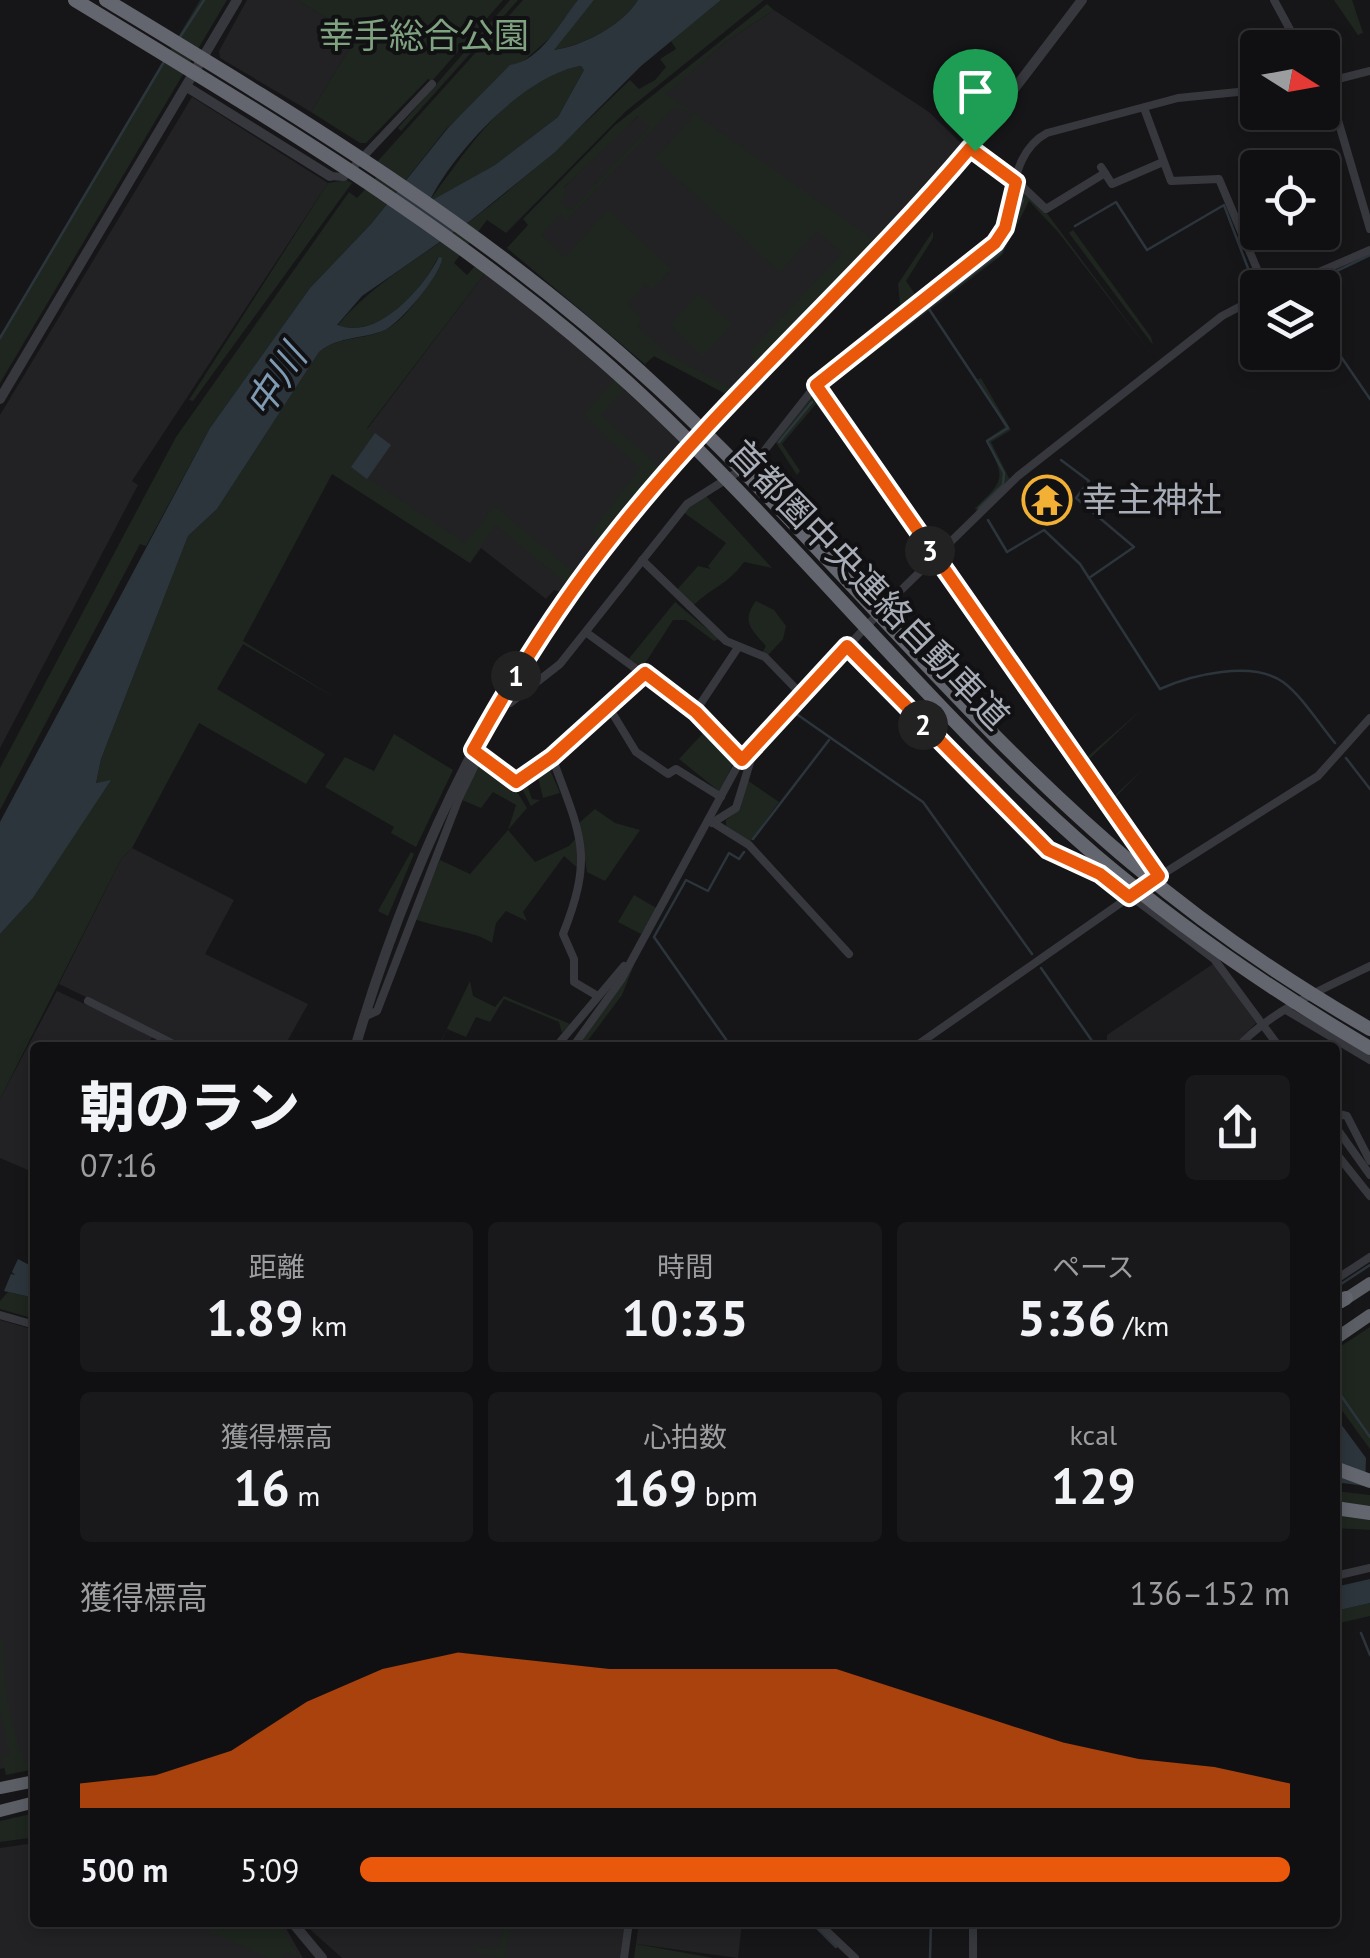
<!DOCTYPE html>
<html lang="ja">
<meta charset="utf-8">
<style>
body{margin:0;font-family:"PT Sans","Noto Sans JP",sans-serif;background:#19191b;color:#f1f3f6;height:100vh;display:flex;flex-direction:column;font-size:38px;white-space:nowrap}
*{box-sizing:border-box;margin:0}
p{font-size:32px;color:#9c9d9f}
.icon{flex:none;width:55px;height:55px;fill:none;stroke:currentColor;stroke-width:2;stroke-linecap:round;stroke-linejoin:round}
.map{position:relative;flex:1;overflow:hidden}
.drawer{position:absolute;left:30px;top:1042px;width:1310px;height:885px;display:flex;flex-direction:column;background:#101012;border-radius:10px;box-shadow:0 5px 15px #0003,0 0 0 2px #303032}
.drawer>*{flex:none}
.needle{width:65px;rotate:101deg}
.fabs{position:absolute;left:1240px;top:30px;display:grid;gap:20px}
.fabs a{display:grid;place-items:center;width:100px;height:100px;border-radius:10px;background:#101012;box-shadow:0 5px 15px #0003,0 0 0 2px #303032;font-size:50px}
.pin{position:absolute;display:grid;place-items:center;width:85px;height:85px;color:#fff;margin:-102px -42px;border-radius:50% 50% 50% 0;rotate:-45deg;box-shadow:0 0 10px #0007}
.pin .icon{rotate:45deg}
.km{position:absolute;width:50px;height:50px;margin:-25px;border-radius:50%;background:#222;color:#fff;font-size:28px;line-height:50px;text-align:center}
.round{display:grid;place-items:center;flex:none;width:105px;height:105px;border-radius:10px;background:#19191b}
.overview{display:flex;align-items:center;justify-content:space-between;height:170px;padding:0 50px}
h1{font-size:55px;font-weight:800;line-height:75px}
.figures{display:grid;grid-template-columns:repeat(3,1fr);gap:15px;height:170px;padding:10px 50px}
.figures div{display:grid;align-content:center;border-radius:10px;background:#19191b;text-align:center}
.figures b{font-size:50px;font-weight:800}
.figures small{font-size:28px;font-weight:400}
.figures p{font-size:28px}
.chart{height:280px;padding:20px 50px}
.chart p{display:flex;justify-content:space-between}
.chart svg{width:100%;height:180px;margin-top:10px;fill:#ea580c;opacity:.7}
ul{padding:0 50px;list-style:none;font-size:32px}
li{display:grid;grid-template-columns:160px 120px 1fr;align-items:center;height:75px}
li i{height:25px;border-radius:12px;background:#ea580c}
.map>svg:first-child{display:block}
.built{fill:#222225}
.green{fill:#1e261f;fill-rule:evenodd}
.water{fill:#2c353c;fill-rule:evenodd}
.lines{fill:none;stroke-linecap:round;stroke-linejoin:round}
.stream{stroke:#2c353c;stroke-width:2.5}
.minor{stroke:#37383d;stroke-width:8}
.tertiary{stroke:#37383d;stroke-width:10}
.trunk{stroke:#5b5e65;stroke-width:12}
.motorway{stroke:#63666e;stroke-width:14}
.route-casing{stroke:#fff;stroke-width:20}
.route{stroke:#ea580c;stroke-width:12}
.labels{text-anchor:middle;stroke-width:8;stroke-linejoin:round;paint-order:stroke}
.park-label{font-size:35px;fill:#7fa381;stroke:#111113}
.poi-label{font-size:35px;fill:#a8adb8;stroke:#111113;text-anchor:start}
.street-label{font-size:35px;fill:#a8adb8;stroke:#111113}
.water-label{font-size:38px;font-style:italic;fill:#7f9bb3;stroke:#111113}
</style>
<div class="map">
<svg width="1370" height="1958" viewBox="0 0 1370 1958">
<rect width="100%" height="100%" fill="#161618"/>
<g class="built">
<path d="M247,0H297L357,36L311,112L220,58L219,51Z"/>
<path d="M774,10L929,112L961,143L875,241L728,395L654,356L645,364L507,248L602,147L727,41Z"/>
<path d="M192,97L328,183L132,481L138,485L0,748V415Z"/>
<path d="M486,272L576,345L681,442L561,592L554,590L546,599L481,548L470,563L333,474Z"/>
<path d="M132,848L234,900L205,954L308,1004L284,1047H190L59,984L121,859Z"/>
<path d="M1213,964L1256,1023L1232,1047L1107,1048V1035Z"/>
<path d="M57,991L153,1036L146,1047L35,1048V1173L0,1158V1099Z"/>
<path d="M0,1320L35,1330V1761L0,1769Z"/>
<path d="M35,1843V1922L283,1923L303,1958H0V1848Z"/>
<path d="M303,1923H627L621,1958H342Z"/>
<path d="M639,1923H742L738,1958L636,1944Z"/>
</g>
<g class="green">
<path d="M200,0H227L0,383V336Z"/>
<path d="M297,0H503L432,81L428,79L366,143H360L311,112L357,36Z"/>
<path d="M510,0H518L401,131L398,128Z"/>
<path d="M523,0H578L551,37L447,128L371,224L310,288L210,428L146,546L140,544L0,810V768L176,437L349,192L357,198L383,170L377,162Z"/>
<path d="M594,0H638C622,26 582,46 552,50Z"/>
<path d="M721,0H764L625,112L506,233L487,220L454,263L467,275L476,265L486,272L367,428L374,435L351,467L465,543L495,506L575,573L567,584L495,525L470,563L332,474L243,641L339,700L243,644L217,689L325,754L306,784L199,723L132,848L121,859L0,1099V934L33,898L108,781L96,783L101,759L188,536L217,509L319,352C340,335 365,341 387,329C412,314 429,283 438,257C421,293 379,338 337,326C374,282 423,256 469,222C526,179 578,130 630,80L639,89L655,80L666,67L660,59L676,49L671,41Z"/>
<path d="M1334,0H1352L1363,33L1358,35Z"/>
<path d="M767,4L774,10L727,41L666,94L875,241L757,365L749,352L842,253L817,231L780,272L655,158L693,117L683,108H673L567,220L560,214L541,235L565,257L608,210L671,269L652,290L645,284L628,304L642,319L637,326L669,355L733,390L728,395L654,356L645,364L507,248L528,225L523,219L614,126ZM638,116L650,127L570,211L560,202L565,197L564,187Z"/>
<path d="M581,66L584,70L558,117L495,165L427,204C466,152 512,76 581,66Z"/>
<path d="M347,180L352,183L193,401L189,400L328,183Z"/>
<path d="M1023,190L1043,208L1154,357L1059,233L1029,201L1002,255L826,389L938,548L978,513L975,508C1007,478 1004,478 986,440L1005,427L977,380L981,378L1011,430L991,442L1010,480L939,549H933L821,385L990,254L1007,229L1018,192Z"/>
<path d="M1073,230L1151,337L1153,345L1069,233Z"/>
<path d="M933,231V238L906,281L919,300L901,313L898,284Z"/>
<path d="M698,294L732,324L703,356L670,325Z"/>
<path d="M615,379L625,389L601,415L659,467L599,539L591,532L640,468L584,415Z"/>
<path d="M815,397L929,554L924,562L926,555L816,404L782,444L800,471L797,475L775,441L808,399Z"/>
<path d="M705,495L772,568L744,562C727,586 711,587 692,607L675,592L698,566L711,569L708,566L726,543L683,512Z"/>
<path d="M756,601L774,610L786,626L783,639L768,655L762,653L766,646C751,629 741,621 756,601Z"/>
<path d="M675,602L719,639L714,641L686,620H673L642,668L627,661Z"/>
<path d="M1050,708L1085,759L1142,709L1086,762L1112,798L1142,770L1111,802L1046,710Z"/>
<path d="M707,729L735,759L720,792L679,759Z"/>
<path d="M394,734L453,770L416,847L391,833L394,827L325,787L345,757L374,771Z"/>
<path d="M481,762L514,787L527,808L508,830L535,862L569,846L576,838L581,871L564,856L523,912L527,921L506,911L496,923L492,943C476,931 438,928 414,919L440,860L470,874L508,830L516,805L493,792L481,808L462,800Z"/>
<path d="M547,763L560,793L543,798L538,777L526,782L532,799L540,800L531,806L519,783Z"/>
<path d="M747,780L779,802L750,842L726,826V820L740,809Z"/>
<path d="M595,809L615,823L640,830L605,881L587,872L579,823Z"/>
<path d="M411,852L414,854L388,916L378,911Z"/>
<path d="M634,895L658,909L641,934L618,922Z"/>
<path d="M634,965L622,995L583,1047L576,1048Z"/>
<path d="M470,981L473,996L495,1007L504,996L570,1024L562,1033L559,1022L504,999L490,1022L476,1017L466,1037L447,1029L441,1042L446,1047H438Z"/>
<path d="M8,1292L35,1298V1319L0,1309V1301Z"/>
<path d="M1370,1327V1449L1335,1401V1350Z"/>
<path d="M1335,1491L1370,1495V1507L1335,1503Z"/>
<path d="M1335,1515L1370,1520V1530L1335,1528Z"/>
<path d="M1370,1603V1616L1335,1624V1611Z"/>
<path d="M0,1640H4C2,1682 9,1724 25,1763L35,1761V1769L6,1775L2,1758L10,1755L0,1711Z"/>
<path d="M35,1813V1843L29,1838L0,1842V1821Z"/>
<path d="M212,1922L279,1923L300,1958L286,1952L283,1958H269L210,1932Z"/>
<path d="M504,1923H511L505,1958L476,1953L477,1947L499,1950Z"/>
<path d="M636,1944L713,1958H634Z"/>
</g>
<g class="water">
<path d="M578,0H594L554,50C582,46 622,26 638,0H721L641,66L555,152L470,221L362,296L337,325C377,341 422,290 439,257L442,258C441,275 400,323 385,330C362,340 340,335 319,352L217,509L188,536L101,759L96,783L111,780L33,898L0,934V822L210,428L310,288L371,224L448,128L510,65C541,61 560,22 578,0ZM581,66L584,70L558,117L495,165L429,202C452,154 525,74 581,66Z"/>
<path d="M375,433L391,445L367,479L351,467Z"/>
<path d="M18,1259L35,1268V1298L4,1291L11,1274L15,1275L12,1272Z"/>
<path d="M1335,1416L1366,1458L1365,1486L1335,1482Z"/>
<path d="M1370,1579V1603L1335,1611V1587Z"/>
</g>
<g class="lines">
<g class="stream">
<path d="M180,37L204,0"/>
<path d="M1075,226L1116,202L1147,250L1224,205L1257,292"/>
<path d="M1301,288L1370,255"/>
<path d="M929,309L1008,428L987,441L1004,473L1003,485L979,508"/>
<path d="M1322,329L1370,399"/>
<path d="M0,338L165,60"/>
<path d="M826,386L1001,252L1023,200"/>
<path d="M779,442L812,402"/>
<path d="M1061,460L1089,481L1076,498L1134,547L1089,578"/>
<path d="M988,520L1007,552L1044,530L1080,564L1160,689C1191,675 1252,660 1283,682C1302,696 1319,724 1335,743"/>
<path d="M845,659L795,713L923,802L1032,954"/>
<path d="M1346,758L1370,789"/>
<path d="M753,839L829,740"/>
<path d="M1041,968L1097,1048"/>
<path d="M732,1048L654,937L686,880L708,891L729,853L739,859L744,852"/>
<path d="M1335,1288L1370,1265"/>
<path d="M1335,1387L1370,1437"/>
<path d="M1361,1633L1370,1655"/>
<path d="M811,1922L836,1947"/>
<path d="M930,1958L931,1922"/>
</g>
<g class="minor">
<path d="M1274,0L1300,48"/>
<path d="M1322,83L1370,71"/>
<path d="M1327,83L1370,229"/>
<path d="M1144,108L1171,181L1219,179L1265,288"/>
<path d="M969,147L1008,173L1046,209L1105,173"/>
<path d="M1101,167L1112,184L1163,162"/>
<path d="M330,176L344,177L432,84"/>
<path d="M1282,288L1370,250"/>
<path d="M816,385L1159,876"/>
<path d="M642,560L726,641L765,657L802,695"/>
<path d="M587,633L695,712L737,649"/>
<path d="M847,646L1048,850L1107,878L1214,959L1280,1048"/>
<path d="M498,706L510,703L560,664L687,504L757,460L816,385L988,251C1017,217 1005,155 1047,133L1178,98L1258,90"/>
<path d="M608,706L636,752L668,774L676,769L721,797"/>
<path d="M695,712L744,763"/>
<path d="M479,754L515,782L552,757L638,674"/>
<path d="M552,757C580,835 595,853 563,934L574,959V982L596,995"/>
<path d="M709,820L749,845L849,954"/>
<path d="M712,823L736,808L753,753"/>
<path d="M1155,879L1318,776L1370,718"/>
<path d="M88,1001L182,1048"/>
<path d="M1286,1010L1370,1060"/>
<path d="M364,1017L377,1011L459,798L480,755"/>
<path d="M555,1048L624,966"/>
<path d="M572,1048L621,980L739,763L891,600L1018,476L1222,316L1258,297"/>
<path d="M913,1048L1132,895"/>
<path d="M1237,1048C1271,1010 1325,988 1370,966"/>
<path d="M1335,1113L1347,1116L1370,1161"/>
<path d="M1335,1126L1370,1175"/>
<path d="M1335,1152L1370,1196"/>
<path d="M1335,1280L1370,1257"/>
<path d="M0,1315L35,1325"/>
<path d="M1335,1576L1370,1568"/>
<path d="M817,1922L855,1958"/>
<path d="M624,1958L629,1922"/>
<path d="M973,1958V1922"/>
</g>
<g class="tertiary">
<path d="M187,87L330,176"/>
<path d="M0,399L237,0"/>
<path d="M355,1048C406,874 481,711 589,566C674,452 781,357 877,254C951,174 1016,87 1082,0"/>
<path d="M292,1922L322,1958"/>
</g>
<g class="trunk">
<path d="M1341,1302L1370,1283"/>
<path d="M1335,1339L1370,1315"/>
<path d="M0,1788L35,1781"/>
<path d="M0,1811L35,1802"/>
</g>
<g class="motorway">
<path d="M75,0C267,117 460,230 627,382C791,532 927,710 1095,855C1181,928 1273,991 1370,1048"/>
<path d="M106,0C299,117 491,232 657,387C822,540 961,720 1134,865C1207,927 1287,981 1370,1029"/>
<path d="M1335,1304L1346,1298"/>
<path d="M1335,1468L1370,1481"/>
<path d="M1335,1508L1370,1513"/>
</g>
</g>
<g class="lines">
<g class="route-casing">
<path id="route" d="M970,148L1016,182L1005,228L995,243L816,385L1159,876L1129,897L1100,874L1048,850L847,646L742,760L696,712L645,673L552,757L516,782L473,750C515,674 561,601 615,534C723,397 857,282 970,148Z"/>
</g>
<use href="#route" class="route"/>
</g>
<defs>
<g id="temple-ring" transform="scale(2.5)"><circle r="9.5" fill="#111113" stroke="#f2b134" stroke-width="1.5"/><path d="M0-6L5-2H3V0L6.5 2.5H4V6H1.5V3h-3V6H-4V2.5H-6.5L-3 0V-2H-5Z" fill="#f2b134"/></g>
</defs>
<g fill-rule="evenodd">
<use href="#temple-ring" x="1047" y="500"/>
</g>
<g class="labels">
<g class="park-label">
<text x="424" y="48">幸手総合公園</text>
</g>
<g class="poi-label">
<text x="1082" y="512">幸主神社</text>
</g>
<g class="street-label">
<text transform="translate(869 585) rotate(46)" y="12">首都圏中央連絡自動車道</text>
</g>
<g class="water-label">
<text transform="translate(276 381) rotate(-57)" y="13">中川</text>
</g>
</g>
</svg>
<div class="fabs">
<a><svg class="needle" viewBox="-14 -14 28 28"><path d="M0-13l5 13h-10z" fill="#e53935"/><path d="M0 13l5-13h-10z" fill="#9c9d9f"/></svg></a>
<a><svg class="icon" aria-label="locate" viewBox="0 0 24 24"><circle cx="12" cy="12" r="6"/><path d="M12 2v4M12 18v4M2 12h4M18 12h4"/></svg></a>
<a><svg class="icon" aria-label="layers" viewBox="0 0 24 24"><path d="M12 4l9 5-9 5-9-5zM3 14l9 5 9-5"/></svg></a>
</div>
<div class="pin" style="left:975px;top:151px;background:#1e9e55"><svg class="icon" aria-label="arrive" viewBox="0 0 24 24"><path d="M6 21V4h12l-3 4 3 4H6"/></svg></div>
<b class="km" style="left:516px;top:676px">1</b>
<b class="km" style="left:923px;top:725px">2</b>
<b class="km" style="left:930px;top:551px">3</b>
<section class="drawer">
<div class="overview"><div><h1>朝のラン</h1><p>07:16</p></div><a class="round"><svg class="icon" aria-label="share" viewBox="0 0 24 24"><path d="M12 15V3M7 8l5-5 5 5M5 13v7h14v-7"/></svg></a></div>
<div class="figures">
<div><p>距離</p><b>1.89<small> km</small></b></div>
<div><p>時間</p><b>10:35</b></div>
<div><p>ペース</p><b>5:36<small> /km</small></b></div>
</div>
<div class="figures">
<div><p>獲得標高</p><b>16<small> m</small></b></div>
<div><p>心拍数</p><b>169<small> bpm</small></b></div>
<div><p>kcal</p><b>129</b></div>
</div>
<div class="chart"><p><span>獲得標高</span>136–152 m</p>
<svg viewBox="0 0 160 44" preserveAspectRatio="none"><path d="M0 44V38L10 36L20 30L30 18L40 10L50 6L60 8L70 10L80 10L90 10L100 10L110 16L120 22L130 28L140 32L150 34L160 38V44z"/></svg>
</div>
<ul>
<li><b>500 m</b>5:09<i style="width:100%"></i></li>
</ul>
</section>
</div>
